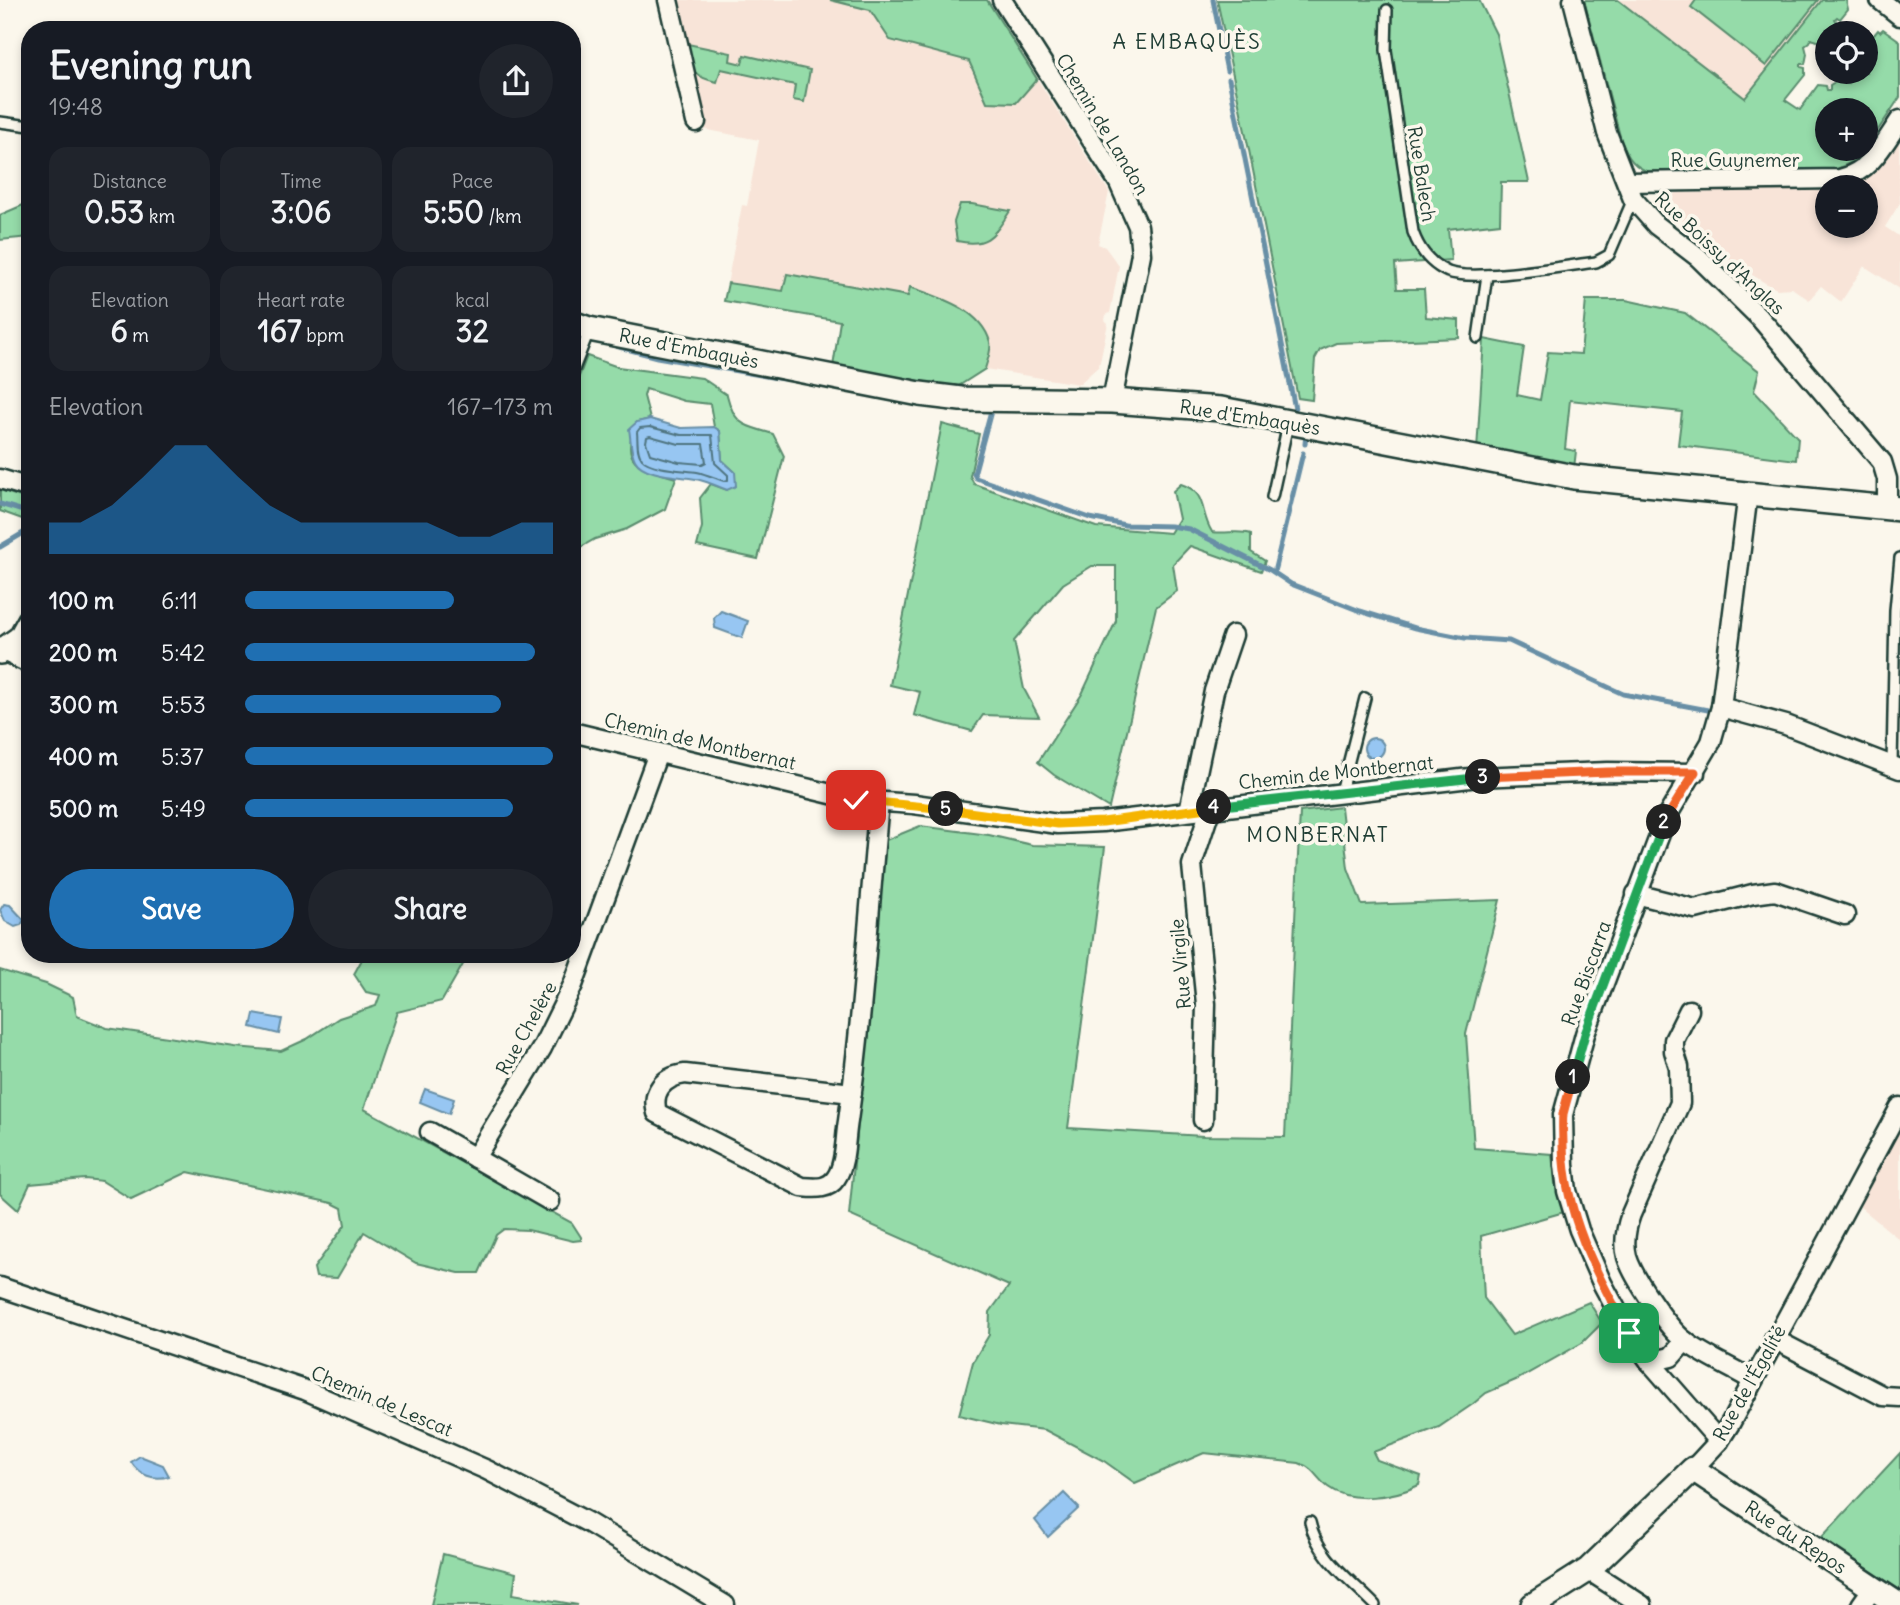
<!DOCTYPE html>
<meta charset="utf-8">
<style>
body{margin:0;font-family:Delius,sans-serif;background:#20242c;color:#f1f3f6;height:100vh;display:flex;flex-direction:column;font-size:26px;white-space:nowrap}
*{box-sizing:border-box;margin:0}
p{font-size:23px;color:#9ea1a6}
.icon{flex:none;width:38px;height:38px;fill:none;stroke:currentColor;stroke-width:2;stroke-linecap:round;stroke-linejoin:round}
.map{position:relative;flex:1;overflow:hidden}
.sheet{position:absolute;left:21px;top:21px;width:560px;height:942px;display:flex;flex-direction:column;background:#171b24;border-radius:28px;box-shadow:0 4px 10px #0003}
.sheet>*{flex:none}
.tools{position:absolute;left:1815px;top:21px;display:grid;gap:14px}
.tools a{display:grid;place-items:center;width:63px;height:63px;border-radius:50%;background:#171b24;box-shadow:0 4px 10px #0003;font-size:35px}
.pin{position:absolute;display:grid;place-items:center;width:60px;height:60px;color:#fff;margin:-30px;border-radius:14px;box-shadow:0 4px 10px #0006}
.km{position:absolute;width:35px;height:35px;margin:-18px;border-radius:50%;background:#222;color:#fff;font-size:19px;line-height:35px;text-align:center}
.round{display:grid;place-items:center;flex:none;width:74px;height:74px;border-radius:37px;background:#20242c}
.summary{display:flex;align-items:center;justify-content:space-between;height:119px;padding:0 28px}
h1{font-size:38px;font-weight:800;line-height:52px}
.stats{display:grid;grid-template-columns:repeat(3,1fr);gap:10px;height:119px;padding:7px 28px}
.stats div{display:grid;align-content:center;border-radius:18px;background:#20242c;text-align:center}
.stats b{font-size:30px;font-weight:800}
.stats small{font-size:19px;font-weight:400}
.stats p{font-size:19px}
.chart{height:196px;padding:14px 28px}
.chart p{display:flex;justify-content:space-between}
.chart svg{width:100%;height:126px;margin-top:7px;fill:#1f6fb2;opacity:.7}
.primary-button{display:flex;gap:14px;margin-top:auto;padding:14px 28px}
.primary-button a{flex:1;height:80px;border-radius:42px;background:#1f6fb2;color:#fff;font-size:28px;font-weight:800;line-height:80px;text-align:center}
.primary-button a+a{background:#20242c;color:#f1f3f6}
ul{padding:0 28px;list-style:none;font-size:23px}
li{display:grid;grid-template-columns:112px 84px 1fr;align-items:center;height:52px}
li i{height:18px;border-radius:9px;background:#1f6fb2}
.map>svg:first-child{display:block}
.built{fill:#f8e4d8}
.green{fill:#95dba9;stroke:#5a8c6e;stroke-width:2}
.water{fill:#97c6f2;stroke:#678fa6;stroke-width:2}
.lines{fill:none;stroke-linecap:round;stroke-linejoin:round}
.shore{stroke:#4f7480;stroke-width:2}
.stream{stroke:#678fa6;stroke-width:5}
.service-casing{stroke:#1f3d34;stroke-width:14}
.minor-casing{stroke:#1f3d34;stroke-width:23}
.tertiary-casing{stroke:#1f3d34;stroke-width:28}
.service{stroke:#fbf7ec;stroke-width:9}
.minor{stroke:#fbf7ec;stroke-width:18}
.tertiary{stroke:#fbf7ec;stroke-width:23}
.split-1-casing{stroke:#fff;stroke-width:14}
.split-2-casing{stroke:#fff;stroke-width:14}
.split-3-casing{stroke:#fff;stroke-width:14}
.split-4-casing{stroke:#fff;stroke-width:14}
.split-5-casing{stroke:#fff;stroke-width:14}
.split-6-casing{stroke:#fff;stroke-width:14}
.split-1{stroke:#f0652b;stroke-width:9}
.split-2{stroke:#22a559;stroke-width:9}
.split-3{stroke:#f0652b;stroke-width:9}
.split-4{stroke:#22a559;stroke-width:9}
.split-5{stroke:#f5b400;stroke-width:9}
.split-6{stroke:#f5b400;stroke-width:9}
.labels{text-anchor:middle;stroke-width:7;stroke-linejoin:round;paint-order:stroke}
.street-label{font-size:19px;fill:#1f3d34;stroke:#fbf7ec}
.neighbourhood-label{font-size:21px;letter-spacing:2px;fill:#1f3d34;stroke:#fbf7ec}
</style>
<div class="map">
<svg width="1900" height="1605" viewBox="0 0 1900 1605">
<rect width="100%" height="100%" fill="#fbf7ec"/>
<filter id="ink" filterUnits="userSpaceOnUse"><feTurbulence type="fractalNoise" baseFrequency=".0143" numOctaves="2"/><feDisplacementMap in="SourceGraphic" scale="14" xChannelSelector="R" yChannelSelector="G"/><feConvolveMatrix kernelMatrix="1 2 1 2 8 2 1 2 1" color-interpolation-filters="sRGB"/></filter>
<g filter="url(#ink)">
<g class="built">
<path d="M677,0H987L1109,192L1098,244L1105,247L1119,266L1110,313L1106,315L1105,320L1108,323L1099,366L1079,384L985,369L949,340L724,301L742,205L747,206L759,140L703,129Z"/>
<path d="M1618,0H1822L1745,98Z"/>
<path d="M1899,138L1900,203L1885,227L1900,237V289L1864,266L1841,302L1821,286L1809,300L1792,288L1777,289L1770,286L1707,247L1671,208L1670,202L1675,193L1827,189V226H1866V187H1838L1855,184L1864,179L1874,171Z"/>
<path d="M1900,1129V1240L1859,1206Z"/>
</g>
<g class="green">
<path d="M830,0H987L1037,79L1016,103L987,102L969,61L890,40L870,10Z"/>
<path d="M1217,0H1479L1496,34L1529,182H1501L1500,223L1448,229L1451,260L1395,264L1397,289H1424L1426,317L1459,320V338L1336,343L1320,350L1315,359L1312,400L1298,398L1249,150Z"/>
<path d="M1584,0H1618L1745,98L1822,0H1846L1848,9L1840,19L1837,17L1835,19L1837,22L1830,31L1827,29L1825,32L1827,35L1821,42L1811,39L1810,42L1805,46L1807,54L1805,64H1801V67L1805,68V75L1785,100L1800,110L1818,85L1826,86L1827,90H1830V85L1835,82L1848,84L1846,81L1852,77L1850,72H1866V45L1869,46L1871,43L1869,41L1878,30L1880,32L1883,29L1900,41V97L1866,148V110H1827V149H1865L1854,161L1835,170L1653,174C1634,167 1628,159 1621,140Z"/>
<path d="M1696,0H1818L1766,66L1691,7Z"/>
<path d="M683,43L731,53L730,61L742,64L744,55L810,70L804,102L793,100L795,85L721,69L717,82C690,77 691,66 683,43Z"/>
<path d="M30,202V237L0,240V215Z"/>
<path d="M960,204H972L1010,211C994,235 988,248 957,241L954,222Z"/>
<path d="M787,274L908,296L910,287C938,297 981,309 990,342C992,350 987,361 985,369L957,387L833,367L840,321L724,301L728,283L783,291Z"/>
<path d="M1586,300H1626L1685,313L1759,371L1754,391L1798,438L1796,460L1678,445L1682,412L1570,400L1565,449L1576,451L1574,468L1477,450L1484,339L1524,347L1517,395L1540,400L1548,352L1581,354Z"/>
<path d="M587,356L618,367L702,378L727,395C735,427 745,425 773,434L784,456L758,559L697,546L702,527L700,498L711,484L727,490L735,472L722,460L720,431L714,427L710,404L684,401L646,389L644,396L650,419L637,422C617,464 642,468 676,478L665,509L627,529L595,539L572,552V395Z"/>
<path d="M942,424L979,434L970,476L974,484L1096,527L1170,533L1179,519L1173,491L1181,484C1208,493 1199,511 1212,532C1224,534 1242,530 1251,534V552L1265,561L1261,571L1190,546L1173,564L1177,591L1156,607L1109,808L1054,775L1038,762L1082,694L1116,621V566H1092L1063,584L1014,641L1024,689L1039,717L983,715L972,731L914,715L920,692L890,685Z"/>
<path d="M0,490L30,500V519H22L0,511Z"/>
<path d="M1341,807L1348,868L1362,905L1500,900L1466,1034L1474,1148L1552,1154L1555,1183L1564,1212L1481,1236L1484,1298L1512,1335L1589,1302L1602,1323L1582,1343L1518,1379L1486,1393L1473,1404L1439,1427L1373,1452L1377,1460L1421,1476L1419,1485C1395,1497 1350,1504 1328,1487C1315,1478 1316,1469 1299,1463L1204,1453L1135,1483L1104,1461L1045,1430L1001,1425L959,1415L973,1362L989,1335L990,1312L1009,1286L849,1215L886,840L920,826L989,835L1032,845L1105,847L1068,1128L1204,1136L1285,1137L1300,812Z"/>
<path d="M365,954H469L442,1001L397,1012L364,1109L572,1223L581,1237V1240L573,1241L528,1230L504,1229L496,1235L479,1273H459L416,1263L364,1232L337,1278L316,1277L314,1268L345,1225L342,1208L332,1203L188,1172L131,1199L102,1181L85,1179L30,1184L18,1210L0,1194V970L46,984L73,997L77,1016L107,1028L235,1047L281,1051L307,1039L339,1018L376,1006L380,995L366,992L354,974Z"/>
<path d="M1900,1453V1590L1821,1538Z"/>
<path d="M443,1554L516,1573L513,1594L578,1605H431Z"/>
</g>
<g class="water">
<path d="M650,419L681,428L714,427L720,431L722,460L735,472L736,486L727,490C717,486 706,481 696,479C681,476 643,476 635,460C630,450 631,439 629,429L637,422Z"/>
<path d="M721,611L748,621L742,638L715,628L714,618Z"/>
<circle cx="1374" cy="748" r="10"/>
<path d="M4,904L10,905L24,920L21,925L15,927L5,921L0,910Z"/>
<path d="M254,1014L282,1019L279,1034L251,1027Z"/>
<path d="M425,1089L454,1099L449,1114L420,1102Z"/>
<path d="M140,1456L163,1465L169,1476C154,1481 139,1475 131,1462Z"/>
<path d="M1064,1493L1079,1508L1048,1537L1035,1520Z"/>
</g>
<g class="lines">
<g class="shore">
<path d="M650,427L681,435H712L715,463L728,475V480L724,481C715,478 706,474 697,472C685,470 650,469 642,459C636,452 638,440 637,432L640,428Z"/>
<path d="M650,436L679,444H703L706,462L702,464L679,462L650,454L646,442L647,437Z"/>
</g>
<g class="stream">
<path d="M1213,0L1227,71"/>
<path d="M1229,79L1295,409"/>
<path d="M612,345L657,357L783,379"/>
<path d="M969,410L991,411L974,474L976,478L1090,518L1125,525L1171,526L1189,529L1270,570L1291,584L1360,611L1415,628L1465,638L1509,641L1623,694L1708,710"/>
<path d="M1305,444L1306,434"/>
<path d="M0,504L30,513"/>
<path d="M0,547L30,529"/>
<path d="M1274,572L1303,453"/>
</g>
<g class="service-casing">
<g id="service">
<path d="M1387,10L1386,50L1413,232C1419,249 1430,264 1448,272C1475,282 1564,266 1596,262L1609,255L1633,199"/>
<path d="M0,122L30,126"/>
<path d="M1478,338L1487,275"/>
<path d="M572,374L589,331"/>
<path d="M1272,497L1288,424"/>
<path d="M1892,765L1895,610L1900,558"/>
<path d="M1341,792L1365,698"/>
<path d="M1310,1522C1317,1557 1351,1580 1375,1605"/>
</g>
</g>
<g class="minor-casing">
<g id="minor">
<path d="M668,0L696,122"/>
<path d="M1002,0L1119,183L1138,226L1141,254L1112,401"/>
<path d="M1573,0L1607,133L1633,199L1656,225L1698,257L1759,317L1882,462L1887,479V508"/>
<path d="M1880,0L1900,16"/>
<path d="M1627,182L1840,179C1871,171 1883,145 1900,120"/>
<path d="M0,479L30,488"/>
<path d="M3,651L30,664"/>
<path d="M1721,707L1786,725L1900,769"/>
<path d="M572,732L856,800L914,804L1058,824L1103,822L1478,777L1608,772L1695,773"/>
<path d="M1189,811L1214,691L1233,635"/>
<path d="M1636,894L1695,909L1753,894L1775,891L1845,915"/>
<path d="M1689,1010L1674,1040V1051L1679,1067L1680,1103L1631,1214C1626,1228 1623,1242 1627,1257C1633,1277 1668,1329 1686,1342C1706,1357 1731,1367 1752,1380"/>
<path d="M852,1093L685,1074C663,1077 651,1092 657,1113L802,1187C815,1188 828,1190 836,1178C846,1164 845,1137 848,1121C863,1015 869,908 879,802"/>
<path d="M1203,1120L1206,1004L1192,865L1211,807"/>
<path d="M430,1132L550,1201"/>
<path d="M475,1158L542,1048L573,985L658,753"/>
<path d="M0,1287L305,1390L487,1470L587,1522L725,1605"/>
<path d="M1774,1339L1883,1396L1900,1397"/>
<path d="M1650,1362L1671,1357L1685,1341"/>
<path d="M1719,1441L1650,1362L1629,1333L1602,1283L1579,1230L1567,1191L1564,1165L1563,1115L1585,1034L1666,818L1711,742L1721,707L1748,493"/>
<path d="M1693,1469L1719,1441L1731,1422L1900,1107"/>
<path d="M1588,1570L1642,1605"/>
<path d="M1861,1605L1873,1588"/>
</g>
</g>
<g class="tertiary-casing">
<g id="tertiary">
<path d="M572,323L589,329L920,394L961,399L1112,401L1221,409L1574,477L1900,509"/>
<path d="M0,652L20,638L30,620"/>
<path d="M1533,1605L1588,1570L1693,1469L1899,1605"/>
</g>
</g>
<use href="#service" class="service"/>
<use href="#minor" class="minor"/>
<use href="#tertiary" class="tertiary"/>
</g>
</g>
<g class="lines" filter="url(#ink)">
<g class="split-1-casing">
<path id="split-1" d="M1573,1077C1570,1089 1566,1102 1563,1114C1562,1124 1563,1136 1563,1146C1565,1215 1596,1274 1629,1333"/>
</g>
<g class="split-2-casing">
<path id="split-2" d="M1573,1077L1585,1034L1664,822"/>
</g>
<g class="split-3-casing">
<path id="split-3" d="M1483,777L1608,772H1695L1664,822"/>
</g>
<g class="split-4-casing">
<path id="split-4" d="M1214,807L1483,777"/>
</g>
<g class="split-5-casing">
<path id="split-5" d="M946,809L1058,824L1103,822L1214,807"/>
</g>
<g class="split-6-casing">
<path id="split-6" d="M856,800L946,809"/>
</g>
<use href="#split-1" class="split-1"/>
<use href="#split-2" class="split-2"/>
<use href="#split-3" class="split-3"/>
<use href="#split-4" class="split-4"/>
<use href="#split-5" class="split-5"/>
<use href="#split-6" class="split-6"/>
</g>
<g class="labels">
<g class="street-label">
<text transform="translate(1103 124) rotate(59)" y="7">Chemin de Landon</text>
<text x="1735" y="167">Rue Guynemer</text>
<text transform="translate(1422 174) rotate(81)" y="7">Rue Balech</text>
<text transform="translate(1720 253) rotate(43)" y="7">Rue Boissy d'Anglas</text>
<text transform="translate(689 348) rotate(11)" y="7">Rue d'Embaquès</text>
<text transform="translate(1250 417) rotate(9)" y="7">Rue d'Embaquès</text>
<text transform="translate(700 741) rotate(13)" y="7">Chemin de Montbernat</text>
<text transform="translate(1336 772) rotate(-6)" y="7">Chemin de Montbernat</text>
<text transform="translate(1180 964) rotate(-95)" y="7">Rue Virgile</text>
<text transform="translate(1586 973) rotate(-70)" y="7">Rue Biscarra</text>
<text transform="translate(526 1028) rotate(-61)" y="7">Rue Chelère</text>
<text transform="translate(1749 1383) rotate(-61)" y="7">Rue de l'Égalité</text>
<text transform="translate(382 1401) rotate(23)" y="7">Chemin de Lescat</text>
<text transform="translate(1796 1537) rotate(33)" y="7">Rue du Repos</text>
</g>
<g class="neighbourhood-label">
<text x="1187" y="49">A EMBAQUÈS</text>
<text x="1318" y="842">MONBERNAT</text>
</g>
</g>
</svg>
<div class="tools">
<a><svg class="icon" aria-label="locate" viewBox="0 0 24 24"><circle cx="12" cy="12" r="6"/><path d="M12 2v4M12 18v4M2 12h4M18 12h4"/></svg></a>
<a>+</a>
<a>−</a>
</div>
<div class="pin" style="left:1629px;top:1333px;background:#1e9e55"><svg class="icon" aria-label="arrive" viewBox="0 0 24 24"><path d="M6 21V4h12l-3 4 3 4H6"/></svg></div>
<div class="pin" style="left:856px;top:800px;background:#d93025"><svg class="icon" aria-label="check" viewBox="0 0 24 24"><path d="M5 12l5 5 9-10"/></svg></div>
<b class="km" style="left:1573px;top:1077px">1</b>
<b class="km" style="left:1664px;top:822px">2</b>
<b class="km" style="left:1483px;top:777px">3</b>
<b class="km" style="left:1214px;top:807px">4</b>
<b class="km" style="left:946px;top:809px">5</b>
<section class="sheet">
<div class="summary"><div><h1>Evening run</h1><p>19:48</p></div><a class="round"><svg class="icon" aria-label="share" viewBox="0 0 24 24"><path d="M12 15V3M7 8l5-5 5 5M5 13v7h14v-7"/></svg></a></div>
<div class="stats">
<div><p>Distance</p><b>0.53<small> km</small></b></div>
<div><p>Time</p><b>3:06</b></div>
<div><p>Pace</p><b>5:50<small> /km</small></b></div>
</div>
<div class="stats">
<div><p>Elevation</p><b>6<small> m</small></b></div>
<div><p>Heart rate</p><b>167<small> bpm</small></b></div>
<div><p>kcal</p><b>32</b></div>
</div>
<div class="chart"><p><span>Elevation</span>167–173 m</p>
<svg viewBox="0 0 160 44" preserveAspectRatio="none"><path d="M0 44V33L10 33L20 27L30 17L40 6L50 6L60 17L70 27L80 33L90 33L100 33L110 33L120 33L130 38L140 38L150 33L160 33V44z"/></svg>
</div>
<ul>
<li><b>100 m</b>6:11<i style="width:68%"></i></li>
<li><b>200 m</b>5:42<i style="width:94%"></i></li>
<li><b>300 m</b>5:53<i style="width:83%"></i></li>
<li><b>400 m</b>5:37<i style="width:100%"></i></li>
<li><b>500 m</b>5:49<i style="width:87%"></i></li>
</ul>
<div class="primary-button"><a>Save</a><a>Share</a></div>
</section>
</div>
